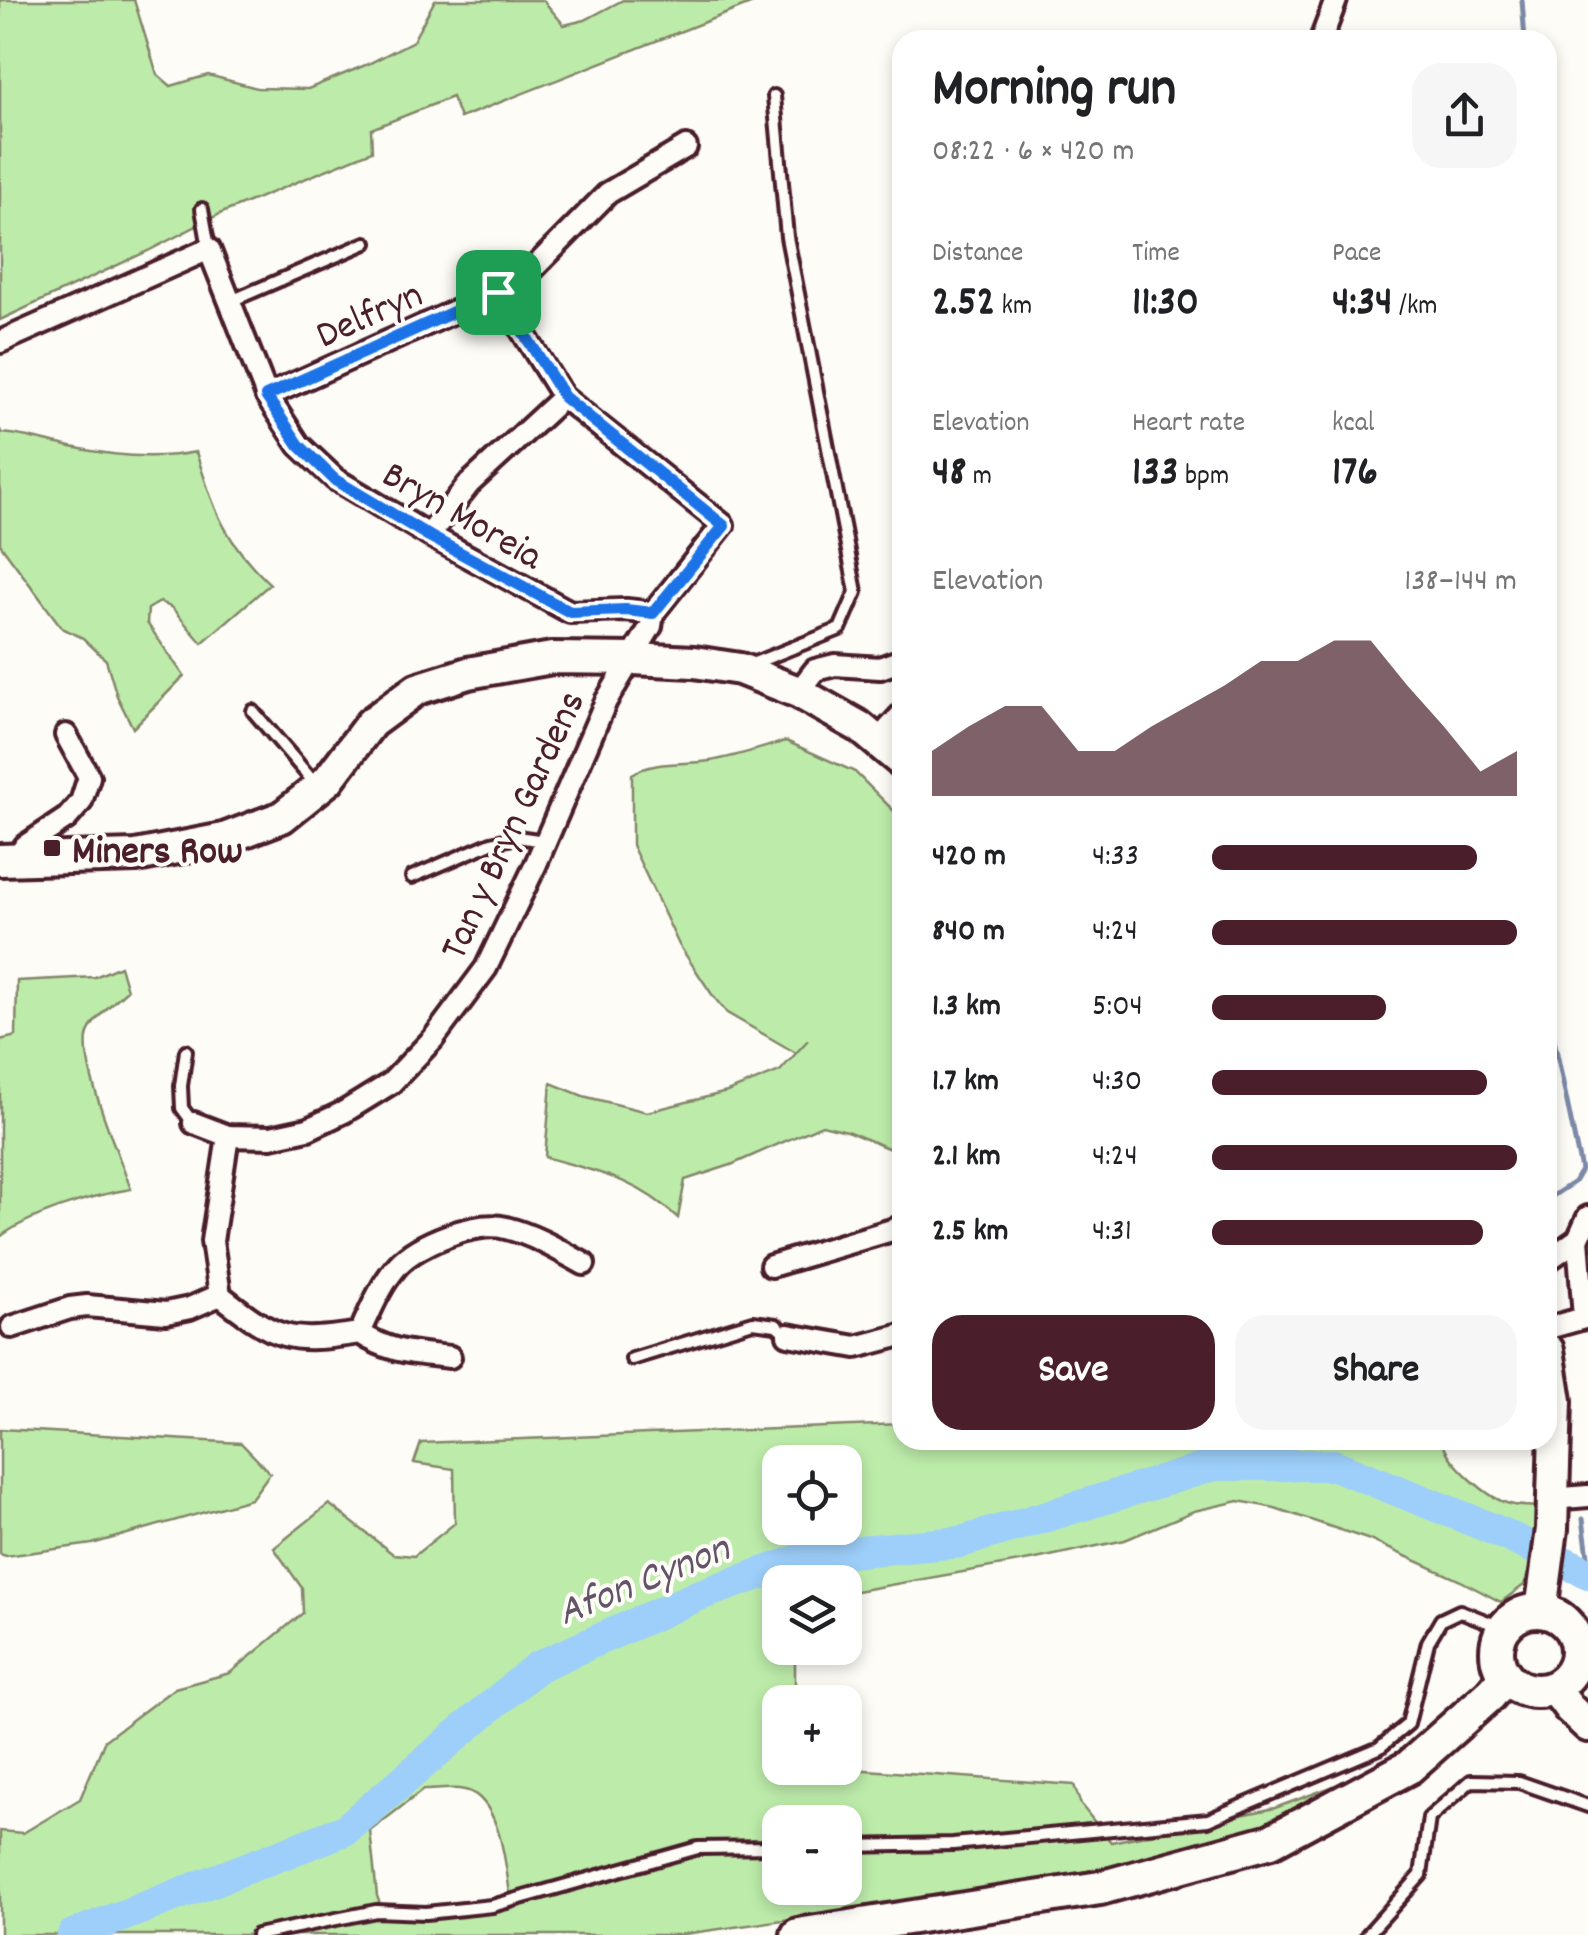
<!DOCTYPE html>
<meta charset="utf-8">
<style>
body{margin:0;font-family:Dekko,sans-serif;background:#f6f6f6;color:#202124;height:100vh;display:flex;flex-direction:column;font-size:38px;white-space:nowrap}
*{box-sizing:border-box;margin:0}
p{font-size:32px;color:#757577}
.icon{flex:none;width:55px;height:55px;fill:none;stroke:currentColor;stroke-width:2;stroke-linecap:round;stroke-linejoin:round}
.map{position:relative;flex:1;overflow:hidden}
.sheet{position:absolute;left:892px;top:30px;width:665px;height:1420px;display:flex;flex-direction:column;background:#fff;border-radius:30px;box-shadow:0 5px 15px #0003}
.sheet>*{flex:none}
.fabs{position:absolute;left:762px;top:1445px;display:grid;gap:20px}
.fabs a{display:grid;place-items:center;width:100px;height:100px;border-radius:20px;background:#fff;box-shadow:0 5px 15px #0003;font-size:50px}
.pin{position:absolute;display:grid;place-items:center;width:85px;height:85px;color:#fff;margin:-42px;border-radius:20px;box-shadow:0 5px 15px #0006}
.round{display:grid;place-items:center;flex:none;width:105px;height:105px;border-radius:30px;background:#f6f6f6}
.headline{display:flex;align-items:center;justify-content:space-between;height:170px;padding:0 40px}
h1{font-size:55px;font-weight:700;line-height:75px}
.metrics{display:grid;grid-template-columns:repeat(3,1fr);gap:15px;height:170px;padding:10px 40px}
.metrics div{display:grid;align-content:center}
.metrics b{font-size:42px;font-weight:700}
.metrics small{font-size:28px;font-weight:400}
.metrics p{font-size:28px}
.chart{height:280px;padding:20px 40px}
.chart p{display:flex;justify-content:space-between}
.chart svg{width:100%;height:180px;margin-top:10px;fill:#4a1f2b;opacity:.7}
.cta{display:flex;gap:20px;margin-top:auto;padding:20px 40px}
.cta a{flex:1;height:115px;border-radius:30px;background:#4a1f2b;color:#fff;font-size:40px;font-weight:700;line-height:115px;text-align:center}
.cta a+a{background:#f6f6f6;color:#202124}
ul{padding:0 40px;list-style:none;font-size:32px}
li{display:grid;grid-template-columns:160px 120px 1fr;align-items:center;height:75px}
li i{height:25px;border-radius:12px;background:#4a1f2b}
.map>svg:first-child{display:block}
.green{fill:#bdecaa;stroke:#84866a;stroke-width:2.5;fill-rule:evenodd}
.lines{fill:none;stroke-linecap:round;stroke-linejoin:round}
.stream{stroke:#7c89a7;stroke-width:5}
.river{stroke:#9dcffa;stroke-width:32}
.service-casing{stroke:#4a1f2b;stroke-width:18}
.minor-casing{stroke:#4a1f2b;stroke-width:28}
.secondary-casing{stroke:#4a1f2b;stroke-width:38}
.primary-casing{stroke:#4a1f2b;stroke-width:40}
.service{stroke:#fdfcf7;stroke-width:10}
.minor{stroke:#fdfcf7;stroke-width:20}
.secondary{stroke:#fdfcf7;stroke-width:30}
.primary{stroke:#fdfcf7;stroke-width:32}
.route-casing{stroke:#fff;stroke-width:20}
.route{stroke:#1a73e8;stroke-width:12}
.poi-dot{fill:#4a1f2b;stroke:#fdfcf7;stroke-width:4}
.labels{text-anchor:middle;stroke-width:8;stroke-linejoin:round;paint-order:stroke}
.street-label{font-size:40px;fill:#4a1f2b;stroke:#fdfcf7}
.poi-label{font-size:40px;font-weight:bold;fill:#4a1f2b;stroke:#fdfcf7;text-anchor:start}
.water-label{font-size:42px;font-style:italic;fill:#635469;stroke:#fdfcf7}
</style>
<div class="map">
<svg width="1588" height="1935" viewBox="0 0 1588 1935">
<rect width="100%" height="100%" fill="#fdfcf7"/>
<filter id="ink" filterUnits="userSpaceOnUse"><feTurbulence type="fractalNoise" baseFrequency=".01" numOctaves="2"/><feDisplacementMap in="SourceGraphic" scale="20" xChannelSelector="R" yChannelSelector="G"/><feConvolveMatrix kernelMatrix="1 2 1 2 8 2 1 2 1" color-interpolation-filters="sRGB"/></filter>
<g filter="url(#ink)">
<g class="green">
<path d="M0,0H134L157,74L171,86L208,75L257,88L308,89L368,64L413,41L435,0H543L564,25L585,20L623,0L758,1L460,118L452,97L371,129L372,151L222,213L148,251L0,320Z"/>
<path d="M0,430L2,433C26,435 47,442 71,447C112,456 155,460 196,452C215,511 223,540 270,584L202,643L172,608L160,602L148,609L147,623L184,676L133,728L117,696L106,660L83,638L62,628L0,544Z"/>
<path d="M786,741L855,772L902,819V1154L847,1131L822,1125L731,1165L685,1180L678,1218C636,1179 598,1172 545,1157L551,1083L583,1096L647,1112L727,1092L780,1071L808,1040L796,1053L727,1013L713,996L679,945L632,845V774C656,760 684,765 710,761C735,757 761,748 786,741Z"/>
<path d="M120,966L127,990C116,1000 89,1022 87,1037C82,1070 118,1154 131,1189C93,1195 30,1214 0,1237V1040L16,1036L17,981L95,977Z"/>
<path d="M902,1424V1440H1442C1446,1461 1488,1499 1510,1504C1520,1507 1532,1506 1543,1507L1534,1556L1524,1585L1501,1602L1461,1581L1370,1540L1275,1508L1239,1501L1194,1511L1125,1540L1036,1559L845,1593V1582H780V1648H795V1702H780V1768H838L1074,1785L1081,1805L1111,1842L1275,1808L1350,1780L1286,1817L1163,1856L981,1892L677,1935H0V1831L23,1833L80,1799L105,1740L175,1688L230,1673L303,1613L302,1588L274,1548L329,1504L393,1554L414,1556L455,1523L454,1469L414,1463L421,1443ZM780,1462H845V1528H780ZM423,1790C437,1790 458,1786 471,1792C503,1807 507,1877 512,1909L426,1919L385,1918L377,1896L370,1831ZM780,1822H845V1888H780Z"/>
<path d="M0,1429L241,1443L270,1473L251,1499L92,1544L6,1556L0,1554Z"/>
</g>
<g class="lines">
<g class="stream">
<path d="M1522,0L1525,40"/>
<path d="M1548,1010L1581,1170L1574,1182L1548,1199"/>
<path d="M1583,1519L1588,1556"/>
</g>
<path class="river" d="M73,1935L345,1830L537,1667L697,1596L814,1555L961,1542L1215,1465H1334L1488,1527L1588,1573"/>
<g class="service-casing">
<g id="service">
<path d="M202,209L209,248"/>
<path d="M231,301L366,243"/>
<path d="M752,664L840,629L856,592L787,237L774,96"/>
<path d="M253,711L318,787"/>
<path d="M412,877L491,843L517,837L545,841"/>
<path d="M186,1051L181,1086L182,1108L193,1123"/>
<path d="M632,1359L753,1322L776,1325L788,1335"/>
<path d="M845,1846L953,1844L1208,1820L1379,1748L1408,1724L1428,1642L1441,1620L1460,1611L1503,1628"/>
<path d="M257,1935L376,1911L426,1913L492,1906L698,1848L780,1847"/>
<path d="M1367,1935L1421,1875L1429,1818L1471,1781L1519,1782L1588,1806"/>
</g>
</g>
<g class="minor-casing">
<g id="minor">
<path d="M1321,40L1336,0"/>
<path d="M498,292L563,397L723,525L653,613"/>
<path d="M0,342L209,249L267,396L299,445L335,479L429,535L570,612L626,610L653,613L651,626L606,701L535,866L486,968L433,1039L391,1083L344,1112L308,1129L271,1137L228,1136L194,1123"/>
<path d="M267,396L498,292L528,274L608,193L686,147"/>
<path d="M429,535L469,484L563,397"/>
<path d="M798,692L815,670L835,665L880,668L902,660"/>
<path d="M877,741L902,714"/>
<path d="M15,861L25,846L67,818L81,802L89,777L66,735"/>
<path d="M228,1136L212,1241L220,1295C277,1340 288,1344 360,1333C390,1353 415,1353 450,1357"/>
<path d="M1548,1260L1578,1239L1588,1217"/>
<path d="M771,1266L902,1227"/>
<path d="M12,1327L70,1308L87,1306L166,1313L190,1308L220,1295"/>
<path d="M1548,1328L1584,1318L1578,1239"/>
<path d="M360,1333C371,1309 381,1284 398,1265C418,1243 477,1220 506,1228C534,1235 559,1250 584,1264"/>
<path d="M788,1335L856,1347L902,1335"/>
<path d="M1552,1499L1588,1496"/>
</g>
</g>
<g class="secondary-casing">
<g id="secondary">
<path d="M0,860L136,856L224,839L282,817L328,780L371,723L417,689L468,673L552,658L633,659L694,662L740,669L798,692L860,727L902,762"/>
<path d="M1541,1611L1552,1529L1556,1401L1548,1350"/>
<path d="M1554,1688L1569,1708L1588,1726"/>
</g>
</g>
<g class="primary-casing">
<g id="primary">
<circle cx="1537" cy="1651" r="40"/>
<path d="M798,1935L1100,1888L1271,1841L1409,1767L1490,1695L1505,1677"/>
</g>
</g>
<use href="#service" class="service"/>
<use href="#minor" class="minor"/>
<use href="#secondary" class="secondary"/>
<use href="#primary" class="primary"/>
</g>
</g>
<g class="lines" filter="url(#ink)">
<g class="route-casing">
<path id="route" d="M498,292L564,397L724,526L653,613L626,610L570,612L429,536L335,480L299,445L266,396Z"/>
</g>
<use href="#route" class="route"/>
</g>
<rect class="poi-dot" x="42" y="838" width="20" height="20" rx="5"/>
<g class="labels">
<g class="street-label">
<text transform="translate(368 312) rotate(-24)" y="14">Delfryn</text>
<text transform="translate(464 513) rotate(30)" y="14">Bryn Moreia</text>
<text transform="translate(510 824) rotate(-65)" y="14">Tan y Bryn Gardens</text>
</g>
<g class="poi-label">
<text x="72" y="862">Miners Row</text>
</g>
<g class="water-label">
<text transform="translate(642 1577) rotate(-22)" y="15">Afon Cynon</text>
</g>
</g>
</svg>
<div class="fabs">
<a><svg class="icon" aria-label="locate" viewBox="0 0 24 24"><circle cx="12" cy="12" r="6"/><path d="M12 2v4M12 18v4M2 12h4M18 12h4"/></svg></a>
<a><svg class="icon" aria-label="layers" viewBox="0 0 24 24"><path d="M12 4l9 5-9 5-9-5zM3 14l9 5 9-5"/></svg></a>
<a>+</a>
<a>−</a>
</div>
<div class="pin" style="left:498px;top:292px;background:#1e9e55"><svg class="icon" aria-label="arrive" viewBox="0 0 24 24"><path d="M6 21V4h12l-3 4 3 4H6"/></svg></div>
<section class="sheet">
<div class="headline"><div><h1>Morning run</h1><p>08:22 · 6 × 420 m</p></div><a class="round"><svg class="icon" aria-label="share" viewBox="0 0 24 24"><path d="M12 15V3M7 8l5-5 5 5M5 13v7h14v-7"/></svg></a></div>
<div class="metrics">
<div><p>Distance</p><b>2.52<small> km</small></b></div>
<div><p>Time</p><b>11:30</b></div>
<div><p>Pace</p><b>4:34<small> /km</small></b></div>
</div>
<div class="metrics">
<div><p>Elevation</p><b>48<small> m</small></b></div>
<div><p>Heart rate</p><b>133<small> bpm</small></b></div>
<div><p>kcal</p><b>176</b></div>
</div>
<div class="chart"><p><span>Elevation</span>138–144 m</p>
<svg viewBox="0 0 160 44" preserveAspectRatio="none"><path d="M0 44V33L10 27L20 22L30 22L40 33L50 33L60 27L70 22L80 17L90 11L100 11L110 6L120 6L130 17L140 27L150 38L160 33V44z"/></svg>
</div>
<ul>
<li><b>420 m</b>4:33<i style="width:87%"></i></li>
<li><b>840 m</b>4:24<i style="width:100%"></i></li>
<li><b>1.3 km</b>5:04<i style="width:57%"></i></li>
<li><b>1.7 km</b>4:30<i style="width:90%"></i></li>
<li><b>2.1 km</b>4:24<i style="width:100%"></i></li>
<li><b>2.5 km</b>4:31<i style="width:89%"></i></li>
</ul>
<div class="cta"><a>Save</a><a>Share</a></div>
</section>
</div>
